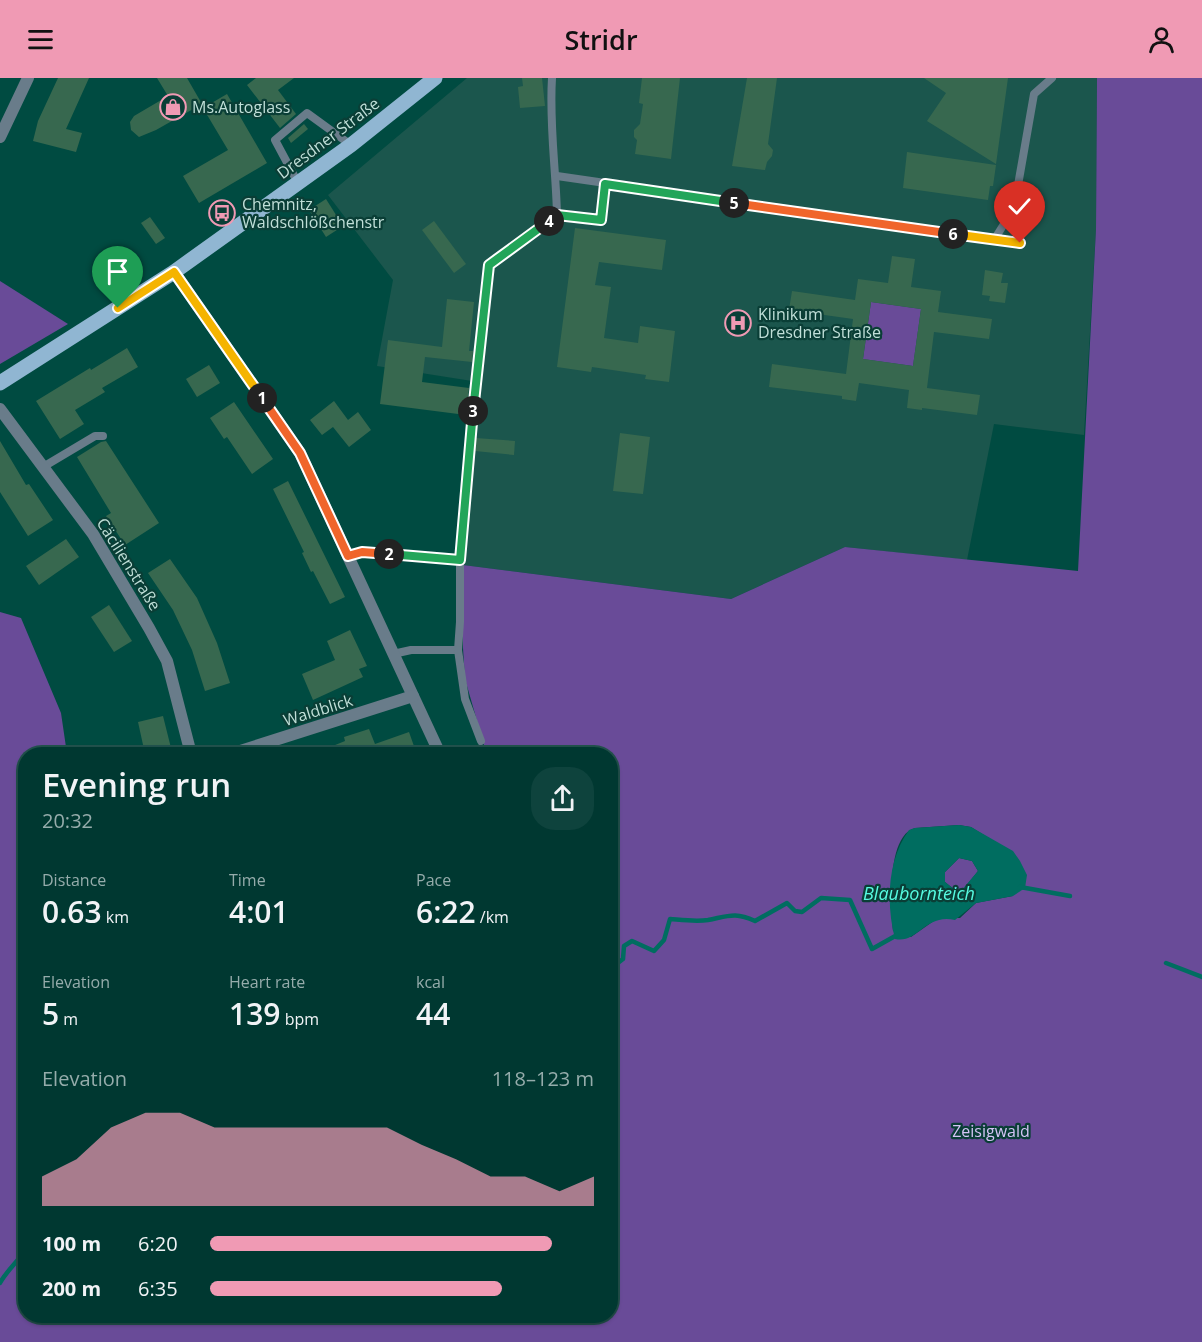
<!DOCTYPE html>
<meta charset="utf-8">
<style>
body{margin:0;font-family:"Open Sans",sans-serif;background:#0e433d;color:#f1f3f6;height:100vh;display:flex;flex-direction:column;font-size:22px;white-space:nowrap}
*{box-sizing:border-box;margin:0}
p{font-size:20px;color:#95acab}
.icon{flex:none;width:33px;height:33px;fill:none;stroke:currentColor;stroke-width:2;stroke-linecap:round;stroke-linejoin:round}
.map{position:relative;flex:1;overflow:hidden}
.sheet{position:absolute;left:18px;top:669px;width:600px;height:576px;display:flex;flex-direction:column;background:#003831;border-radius:24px;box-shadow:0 2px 4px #0004,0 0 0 2px #22524d}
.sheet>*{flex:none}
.pin{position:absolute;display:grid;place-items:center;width:51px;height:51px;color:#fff;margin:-62px -26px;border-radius:50% 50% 50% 0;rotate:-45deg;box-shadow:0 0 6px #0007}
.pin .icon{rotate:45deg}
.km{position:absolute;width:30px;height:30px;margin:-15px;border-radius:50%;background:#222;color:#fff;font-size:16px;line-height:30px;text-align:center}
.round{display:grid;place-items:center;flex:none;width:63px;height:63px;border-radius:24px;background:#0e433d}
.head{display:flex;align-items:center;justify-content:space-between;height:102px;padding:0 24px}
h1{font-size:33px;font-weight:600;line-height:45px}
.metrics{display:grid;grid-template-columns:repeat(3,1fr);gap:9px;height:102px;padding:6px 24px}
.metrics div{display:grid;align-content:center}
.metrics b{font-size:30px;font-weight:600}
.metrics small{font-size:16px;font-weight:400}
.metrics p{font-size:16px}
.chart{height:168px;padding:12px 24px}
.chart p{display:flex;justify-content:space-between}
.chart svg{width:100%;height:108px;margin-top:6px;fill:#f09ab4;opacity:.7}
ul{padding:0 24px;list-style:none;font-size:20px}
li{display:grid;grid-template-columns:96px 72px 1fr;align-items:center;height:45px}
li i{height:15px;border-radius:8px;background:#f09ab4}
header{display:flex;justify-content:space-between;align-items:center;height:78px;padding:0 24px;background:#f09ab4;color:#111;font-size:27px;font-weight:600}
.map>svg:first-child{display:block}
.built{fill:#1b564d}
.green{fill:#694b98;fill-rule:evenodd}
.water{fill:#006d60;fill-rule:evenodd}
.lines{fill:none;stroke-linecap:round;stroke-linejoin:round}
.stream{stroke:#006d60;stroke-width:4.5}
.building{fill:#37684f;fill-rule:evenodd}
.service{stroke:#697c8a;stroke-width:8}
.minor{stroke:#697c8a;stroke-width:12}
.primary{stroke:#90b6d2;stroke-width:15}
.split-1-casing{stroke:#fff;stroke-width:12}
.split-2-casing{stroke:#fff;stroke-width:12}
.split-3-casing{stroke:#fff;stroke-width:12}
.split-4-casing{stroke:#fff;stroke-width:12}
.split-5-casing{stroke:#fff;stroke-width:12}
.split-6-casing{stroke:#fff;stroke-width:12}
.split-7-casing{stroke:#fff;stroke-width:12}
.split-1{stroke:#f5b400;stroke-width:8}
.split-2{stroke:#f0652b;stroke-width:8}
.split-3{stroke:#22a559;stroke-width:8}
.split-4{stroke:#22a559;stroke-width:8}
.split-5{stroke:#22a559;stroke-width:8}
.split-6{stroke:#f0652b;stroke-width:8}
.split-7{stroke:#f5b400;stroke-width:8}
.labels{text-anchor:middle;stroke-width:4.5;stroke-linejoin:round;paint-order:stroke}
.poi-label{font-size:16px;fill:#c0dfd8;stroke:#0a3e36;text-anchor:start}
.street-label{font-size:16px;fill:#c0dfd8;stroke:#0a3e36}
.park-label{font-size:16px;fill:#d5c4f6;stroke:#0a3e36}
.water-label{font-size:18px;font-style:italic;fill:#55fae0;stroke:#0a3e36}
</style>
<header><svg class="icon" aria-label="menu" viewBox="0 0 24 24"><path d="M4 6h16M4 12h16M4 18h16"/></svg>Stridr<svg class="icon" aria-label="person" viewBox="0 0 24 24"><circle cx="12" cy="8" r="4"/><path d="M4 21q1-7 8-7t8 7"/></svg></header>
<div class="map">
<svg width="1202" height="1264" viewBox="0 0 1202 1264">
<rect width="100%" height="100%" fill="#004b41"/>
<path class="built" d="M467,0H1097L1096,151L1084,357L994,346L967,482L845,469L731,521L463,487L472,303L377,288L393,202L328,117Z"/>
<g class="green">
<path d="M1097,0H1202V1264H0V534L21,540L61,635L67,676H26V1238H610V676H452L484,667L465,601L463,570V487L731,521L845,469L1078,493L1096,151ZM959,747L971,749L995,764L1013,818L976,825L960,840H938L911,859L893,853C891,830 886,758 915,750Z"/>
<path d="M0,203L68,246L0,286Z"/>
<path d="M871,224L921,231L913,288L863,281Z"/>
<path d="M959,780L972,783L978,793L962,813L955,812L945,804V794Z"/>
</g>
<path class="water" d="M959,747L971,749L1013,773L1020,783L1027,797L1025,810L1013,818L976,825L955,842C925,835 918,866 895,861C886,826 887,782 909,752L915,750ZM959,780L972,783L978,793L961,813L955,812L945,804V794Z"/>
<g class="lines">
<g class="stream">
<path d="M1020,809L1070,818"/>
<path d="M1166,885L1202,899"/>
<path d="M610,891L623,881L624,868L632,863L654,873L664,862L670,841C682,842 696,844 708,842C729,838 735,834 755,843L787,825L795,833L802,834L821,820L850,822L872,871L897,857"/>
<path d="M0,1205C7,1192 19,1183 26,1170"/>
</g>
</g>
<g class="building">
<path d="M58,0H89L66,51L82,55L76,74L33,63L38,43Z"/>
<path d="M157,0H187L202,26L156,52L139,59L131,52L130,44L134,38L168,18Z"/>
<path d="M256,0H294L278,12L296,36L280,50L247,7Z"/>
<path d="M522,0H542L545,28L520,30L518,9L523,8Z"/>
<path d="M642,0H680L671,81L635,76L637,62L634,59V52L640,46L643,26L639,25Z"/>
<path d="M747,0H777L768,66L773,72L772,78L767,84L765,92L732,88Z"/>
<path d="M924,0H1008L996,86L927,43L946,15Z"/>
<path d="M227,16L267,85L199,125L183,98L228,72L203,30Z"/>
<path d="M304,46L308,51L291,65L288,60Z"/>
<path d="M907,74L996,87L993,108H990L988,122L903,110Z"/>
<path d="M326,121L343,148L326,159L309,132Z"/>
<path d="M150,139L165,160L156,166L141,145Z"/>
<path d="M434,143L466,186L454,195L422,152Z"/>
<path d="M575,150L666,162L662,192L599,184L595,207L611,209L604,260L638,265L640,248L675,253L669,304L645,301L646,297L592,289L591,294L557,289Z"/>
<path d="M892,178L915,181L911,209L941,213L938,234L992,241L989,261L934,254L927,310L980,317L977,337L922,330V332L907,330L909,312L859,305L856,323L842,321V318L769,309L772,286L846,296L853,241L789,232L792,213L855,222L858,201L888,205ZM871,224L921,231L913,288L863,281Z"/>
<path d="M985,192L1003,195L1001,205H1008L1005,225L989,223L990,218L982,217Z"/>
<path d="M447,221L474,224L469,273H473L472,284L425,279L422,304L469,310L466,337L380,326L388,262L442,269Z"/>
<path d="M127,270L138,289L102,310L105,314L75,332L84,346L60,361L36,323L90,290L91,292Z"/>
<path d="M209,287L220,305L197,319L186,301Z"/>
<path d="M334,323L348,342L358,334L371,352L349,369L333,349L322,357L310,342Z"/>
<path d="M234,324L273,381L252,396L227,359L224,361L210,340Z"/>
<path d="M620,355L650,359L643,416L613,413Z"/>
<path d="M476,360L515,363L514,377L475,373Z"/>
<path d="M0,363L26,407L29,406L53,442L28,458L0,414Z"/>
<path d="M106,363L159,445L125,467L106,438L111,435L77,379L101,364Z"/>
<path d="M288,403L345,519L330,526L313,493L311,494L302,475L304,474L273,411Z"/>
<path d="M66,461L79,479L39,507L26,488Z"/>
<path d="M170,481L197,520L217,565L230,605L205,613L192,572L173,532L148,495Z"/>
<path d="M109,527L132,563L114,574L91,539Z"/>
<path d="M350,552L367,588L359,591L363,599L313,622L302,596L335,582L327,563Z"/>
<path d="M163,638L171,670L145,676L138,644Z"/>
<path d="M369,651L375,666L409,654L415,671L400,676H313L345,663L344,659Z"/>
</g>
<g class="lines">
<g class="service">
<path d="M552,0C549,46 556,91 557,137L601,142L605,106"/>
<path d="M557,98L1020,165L1014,130L1034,16L1052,0"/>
<path d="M298,105L275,62L307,35L351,67"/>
<path d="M994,162L1014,130"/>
<path d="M43,389L95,358H103"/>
<path d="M348,478L362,474L460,482V544L458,572H411L393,576"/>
<path d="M460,482L470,360L489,187L557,137"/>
<path d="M458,572L465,621L481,663"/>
</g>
<g class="minor">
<path d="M0,59L28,0"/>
<path d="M174,194L300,375L440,676"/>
<path d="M0,331L93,456L149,550L167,583L191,676"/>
<path d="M231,676L413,618"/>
</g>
<path class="primary" d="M0,305L174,194L351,67L435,0"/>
</g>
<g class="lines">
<g class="split-1-casing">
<path id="split-1" d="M118,230L174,194L262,320"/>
</g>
<g class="split-2-casing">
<path id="split-2" d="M262,320L300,375L348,478L362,474L389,476"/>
</g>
<g class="split-3-casing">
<path id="split-3" d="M389,476L460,482L473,333"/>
</g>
<g class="split-4-casing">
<path id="split-4" d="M473,333L489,187L549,143"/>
</g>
<g class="split-5-casing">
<path id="split-5" d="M549,143L557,137L601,142L605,106L734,125"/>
</g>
<g class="split-6-casing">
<path id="split-6" d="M734,125L953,156"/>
</g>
<g class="split-7-casing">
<path id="split-7" d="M953,156L1020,165"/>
</g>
<use href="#split-1" class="split-1"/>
<use href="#split-2" class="split-2"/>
<use href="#split-3" class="split-3"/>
<use href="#split-4" class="split-4"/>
<use href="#split-5" class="split-5"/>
<use href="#split-6" class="split-6"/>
<use href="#split-7" class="split-7"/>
</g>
<defs>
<g id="shop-ring" transform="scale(1.35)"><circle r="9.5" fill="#0a3e36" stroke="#f09ab4" stroke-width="1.5"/><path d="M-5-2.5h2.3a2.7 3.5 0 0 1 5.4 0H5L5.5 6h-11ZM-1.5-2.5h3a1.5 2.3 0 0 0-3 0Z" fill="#f09ab4"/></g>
<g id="bus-ring" transform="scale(1.35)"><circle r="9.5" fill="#0a3e36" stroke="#f09ab4" stroke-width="1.5"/><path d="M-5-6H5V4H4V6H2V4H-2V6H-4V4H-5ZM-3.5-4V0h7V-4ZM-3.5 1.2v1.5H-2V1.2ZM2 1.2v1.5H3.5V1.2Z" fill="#f09ab4"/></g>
<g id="hospital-ring" transform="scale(1.35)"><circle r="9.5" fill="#0a3e36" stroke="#f09ab4" stroke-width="1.5"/><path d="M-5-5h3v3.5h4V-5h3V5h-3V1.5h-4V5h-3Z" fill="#f09ab4"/></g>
</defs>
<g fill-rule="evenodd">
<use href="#shop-ring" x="173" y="29"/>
<use href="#bus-ring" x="222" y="135"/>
<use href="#hospital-ring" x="738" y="245"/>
</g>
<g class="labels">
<g class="poi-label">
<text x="192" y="35">Ms.Autoglass</text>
<text x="242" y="132">Chemnitz,<tspan x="242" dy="18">Waldschlößchenstr</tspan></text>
<text x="758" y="242">Klinikum<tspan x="758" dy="18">Dresdner Straße</tspan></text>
</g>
<g class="street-label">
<text transform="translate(328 60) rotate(-37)" y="6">Dresdner Straße</text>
<text transform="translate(129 486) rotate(58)" y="6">Cäcilienstraße</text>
<text transform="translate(318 632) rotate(-17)" y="6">Waldblick</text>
</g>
<g class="park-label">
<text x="991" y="1059">Zeisigwald</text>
</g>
<g class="water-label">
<text x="919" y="822">Blaubornteich</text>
</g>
</g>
</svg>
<div class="pin" style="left:118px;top:230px;background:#1e9e55"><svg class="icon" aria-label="arrive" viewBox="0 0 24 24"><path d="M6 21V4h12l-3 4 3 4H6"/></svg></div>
<div class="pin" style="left:1020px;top:165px;background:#d93025"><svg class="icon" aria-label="check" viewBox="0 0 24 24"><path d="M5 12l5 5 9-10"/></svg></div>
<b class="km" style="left:262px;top:320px">1</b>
<b class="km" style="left:389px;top:476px">2</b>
<b class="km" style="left:473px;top:333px">3</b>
<b class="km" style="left:549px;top:143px">4</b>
<b class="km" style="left:734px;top:125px">5</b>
<b class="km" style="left:953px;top:156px">6</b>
<section class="sheet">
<div class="head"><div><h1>Evening run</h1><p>20:32</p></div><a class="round"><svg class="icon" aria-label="share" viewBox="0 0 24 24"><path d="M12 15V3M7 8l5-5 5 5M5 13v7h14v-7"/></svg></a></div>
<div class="metrics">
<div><p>Distance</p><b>0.63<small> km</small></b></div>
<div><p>Time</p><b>4:01</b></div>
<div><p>Pace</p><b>6:22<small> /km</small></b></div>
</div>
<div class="metrics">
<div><p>Elevation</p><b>5<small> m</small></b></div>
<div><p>Heart rate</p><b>139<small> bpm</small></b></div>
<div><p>kcal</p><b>44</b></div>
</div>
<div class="chart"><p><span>Elevation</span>118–123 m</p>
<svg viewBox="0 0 160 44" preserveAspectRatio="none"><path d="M0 44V32L10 25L20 12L30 6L40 6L50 12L60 12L70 12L80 12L90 12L100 12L110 19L120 25L130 32L140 32L150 38L160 32V44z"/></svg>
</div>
<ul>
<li><b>100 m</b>6:20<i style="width:89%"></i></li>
<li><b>200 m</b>6:35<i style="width:76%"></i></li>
</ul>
</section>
</div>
